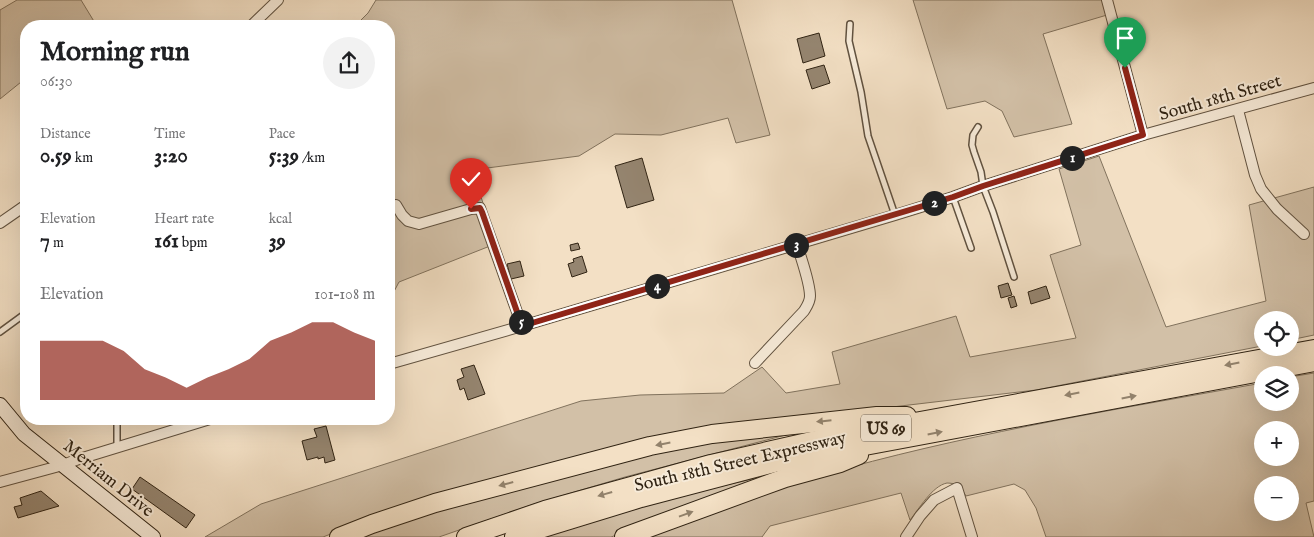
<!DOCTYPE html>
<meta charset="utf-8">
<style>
body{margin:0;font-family:"IM FELL English",serif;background:#f2f2f2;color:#202124;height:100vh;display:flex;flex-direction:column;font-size:19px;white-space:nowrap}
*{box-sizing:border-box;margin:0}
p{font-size:16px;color:#757577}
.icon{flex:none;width:28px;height:28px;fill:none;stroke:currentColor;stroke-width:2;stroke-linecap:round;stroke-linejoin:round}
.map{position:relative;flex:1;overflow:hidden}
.panel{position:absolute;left:20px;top:20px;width:375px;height:405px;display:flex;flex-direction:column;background:#fff;border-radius:20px;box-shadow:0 5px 20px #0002}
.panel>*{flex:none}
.fabs{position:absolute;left:1254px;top:311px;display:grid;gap:10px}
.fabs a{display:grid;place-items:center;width:45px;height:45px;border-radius:50%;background:#fff;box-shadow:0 5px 20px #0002;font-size:25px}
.pin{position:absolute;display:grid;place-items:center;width:42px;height:42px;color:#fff;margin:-51px -21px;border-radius:50% 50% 50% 0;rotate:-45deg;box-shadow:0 0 5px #0007}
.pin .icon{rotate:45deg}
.km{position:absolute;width:25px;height:25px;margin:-12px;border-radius:50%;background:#222;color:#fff;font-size:14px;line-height:25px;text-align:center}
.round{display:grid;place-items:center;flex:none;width:52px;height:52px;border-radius:26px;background:#f2f2f2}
.overview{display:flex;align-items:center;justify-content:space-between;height:85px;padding:0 20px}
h1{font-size:28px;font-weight:700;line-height:38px}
.stats{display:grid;grid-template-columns:repeat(3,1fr);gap:8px;height:85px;padding:5px 20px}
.stats div{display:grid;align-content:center}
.stats b{font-size:21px;font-weight:700}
.stats small{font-size:14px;font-weight:400}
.stats p{font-size:14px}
.chart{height:140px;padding:10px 20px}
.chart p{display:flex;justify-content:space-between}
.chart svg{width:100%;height:90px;margin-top:5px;fill:#8f2418;opacity:.7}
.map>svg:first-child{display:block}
.green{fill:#d2c0a7;stroke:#81725d;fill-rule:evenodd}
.building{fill:#958570;stroke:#302313}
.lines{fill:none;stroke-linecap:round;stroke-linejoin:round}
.lane-casing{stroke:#615240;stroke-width:8}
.street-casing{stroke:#615240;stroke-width:12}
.secondary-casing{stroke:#302313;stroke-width:16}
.highway-casing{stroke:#302313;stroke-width:20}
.lane{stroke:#f7ebd9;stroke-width:5}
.street{stroke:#f7ebd9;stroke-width:10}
.secondary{stroke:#f7ebd9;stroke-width:14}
.highway{stroke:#f3e0c5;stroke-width:18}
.oneway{fill:#92826c}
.route-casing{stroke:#fff;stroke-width:10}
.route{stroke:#8f2418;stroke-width:6}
.labels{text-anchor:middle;stroke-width:4;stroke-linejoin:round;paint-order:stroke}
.shield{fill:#f7ebd9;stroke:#6c5f4e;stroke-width:1}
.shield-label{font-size:16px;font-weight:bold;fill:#302313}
.street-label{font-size:18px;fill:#302313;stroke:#f7ebd9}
</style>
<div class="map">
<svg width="1314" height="537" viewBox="0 0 1314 537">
<rect width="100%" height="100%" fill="#f3e0c5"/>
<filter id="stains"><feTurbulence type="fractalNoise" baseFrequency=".004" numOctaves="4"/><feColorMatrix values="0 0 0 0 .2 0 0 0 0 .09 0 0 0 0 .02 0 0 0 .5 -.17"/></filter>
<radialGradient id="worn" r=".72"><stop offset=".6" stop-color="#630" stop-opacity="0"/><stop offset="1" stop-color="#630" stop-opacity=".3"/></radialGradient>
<g class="green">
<path d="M17,0H81L95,23L91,26H26V78L0,99V10Z"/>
<path d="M376,0H732L770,135L736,143L728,118L661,135L615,134L579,156L472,170L496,242L490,246L399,282L389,301V26H355L368,13Z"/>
<path d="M913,0H1103L1107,15L1043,34L1072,124L1014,137L1002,111L985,101L947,109Z"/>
<path d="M1099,156L1166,327L1266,301L1249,205L1314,187V335L1290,340V320H1262V346L1036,390L706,429L377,516L323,537H205L261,504L581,401L640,395L724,393L762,367L786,393L840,384L832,352L956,316L970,357L1076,338L1050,255L1081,245L1059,169Z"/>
<path d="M1314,373V501L1306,503L1314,537H1046L1036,508L1025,490L1014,484L966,496L959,485C955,484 951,483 947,483C932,486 919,509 910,520L901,493L770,526L762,537H643C710,513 778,487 847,468C983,431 1124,408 1262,383V402H1290V377ZM1262,430H1290V458H1262ZM1262,485H1290V512H1262Z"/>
<path d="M801,431L625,477L534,504L439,537H352L382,525L665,447Z"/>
<path d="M770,475L772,479L611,537H542L682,495Z"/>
</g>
<g class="building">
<path d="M819,33L825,56L803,63L797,39Z"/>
<path d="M824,65L830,83L812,89L806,70Z"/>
<path d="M642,158L654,200L627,208L615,166Z"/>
<path d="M578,243L580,249L571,251L570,245Z"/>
<path d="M582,256L587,272L572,277L568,264L574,262L573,259Z"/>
<path d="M520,261L524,276L511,279L507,264Z"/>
<path d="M1008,283L1012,295L1001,298L998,286Z"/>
<path d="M1046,286L1050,298L1031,304L1028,292Z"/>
<path d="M1014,296L1017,306L1011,308L1008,298Z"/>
<path d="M474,365L485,394L468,400L464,388L460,390L457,380L464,377L461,369Z"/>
<path d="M326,426L335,460L325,463L324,457L318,459V457L307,460L302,441L317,437L314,429Z"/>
<path d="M140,477L195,515L186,528L132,489Z"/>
<path d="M41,491L59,506L18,518L14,507L22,505L20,498Z"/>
</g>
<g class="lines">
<g class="lane-casing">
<g id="lane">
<path d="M850,24L849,41L861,92L868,136L895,215"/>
<path d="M978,127L973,135L972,145L974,152L981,172L983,186L993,212L1014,277"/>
<path d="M953,197L971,248"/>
<path d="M0,332L26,313"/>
<path d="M117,419V448"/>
</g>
</g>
<g class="street-casing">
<g id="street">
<path d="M1107,0L1143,135"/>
<path d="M251,26L278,0"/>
<path d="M1238,110L1255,175L1261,189L1277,209L1304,234"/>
<path d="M396,205L402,215L408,221L419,224L471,209L480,208L522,326"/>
<path d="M0,223L26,205"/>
<path d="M755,363L804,311C807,306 810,302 810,296C810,282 801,259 797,244"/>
<path d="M389,364L522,326L895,215L953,197L983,186L1143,135L1314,88"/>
<path d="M0,482L63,465L76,460L210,419"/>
<path d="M906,537L920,516L934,500L957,488L972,537"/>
</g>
</g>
<g class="secondary-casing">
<path id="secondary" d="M0,405L24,434L153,537"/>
</g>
<g class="highway-casing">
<g id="highway">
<path d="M339,537L372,524L435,503L650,446L712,434L877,416H907"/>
<path d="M466,537L545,510L711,464L816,440L1314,349"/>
<path d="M514,537L641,498L774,463L1314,362"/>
<path d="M624,537L785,478L840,463L859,455"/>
</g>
</g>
<use href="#lane" class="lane"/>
<use href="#street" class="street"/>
<use href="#secondary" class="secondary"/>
<use href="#highway" class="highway"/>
</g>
<defs><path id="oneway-solid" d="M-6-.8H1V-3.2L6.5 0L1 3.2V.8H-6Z" transform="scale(1.25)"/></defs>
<g class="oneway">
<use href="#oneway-solid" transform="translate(1232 364) rotate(169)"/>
<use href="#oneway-solid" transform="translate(1072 394) rotate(169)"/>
<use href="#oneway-solid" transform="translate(1129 397) rotate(-11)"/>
<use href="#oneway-solid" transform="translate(824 421) rotate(174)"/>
<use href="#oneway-solid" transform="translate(935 433) rotate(-11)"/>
<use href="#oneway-solid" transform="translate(663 444) rotate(169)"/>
<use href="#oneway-solid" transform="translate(506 484) rotate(165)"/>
<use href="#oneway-solid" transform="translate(605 494) rotate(164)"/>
<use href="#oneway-solid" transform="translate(686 514) rotate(-20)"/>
</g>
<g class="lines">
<g class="route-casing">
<path id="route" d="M471,209L480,208L482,212L522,326L953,197L983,186L1143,135L1125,68"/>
</g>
<use href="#route" class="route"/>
</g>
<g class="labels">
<rect class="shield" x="861" y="414.5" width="50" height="27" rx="4"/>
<g class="shield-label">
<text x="886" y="434">US 69</text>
</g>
<g class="street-label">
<text transform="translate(1220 97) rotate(-16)" y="6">South 18th Street</text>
<text transform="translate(740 461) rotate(-13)" y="6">South 18th Street Expressway</text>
<text transform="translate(109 478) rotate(39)" y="6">Merriam Drive</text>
</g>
</g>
<rect width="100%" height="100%" filter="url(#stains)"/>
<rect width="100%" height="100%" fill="url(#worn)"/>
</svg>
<div class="fabs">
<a><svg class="icon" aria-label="locate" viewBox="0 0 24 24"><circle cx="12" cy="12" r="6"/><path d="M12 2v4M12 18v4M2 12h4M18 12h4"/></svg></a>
<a><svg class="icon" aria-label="layers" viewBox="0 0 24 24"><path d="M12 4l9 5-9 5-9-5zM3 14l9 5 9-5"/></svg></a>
<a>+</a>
<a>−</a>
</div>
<div class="pin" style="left:1125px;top:68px;background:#1e9e55"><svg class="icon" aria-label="arrive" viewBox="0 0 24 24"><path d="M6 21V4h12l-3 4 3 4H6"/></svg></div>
<div class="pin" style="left:471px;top:209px;background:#d93025"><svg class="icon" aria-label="check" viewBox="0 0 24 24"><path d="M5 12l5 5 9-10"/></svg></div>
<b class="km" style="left:1072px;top:158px">1</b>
<b class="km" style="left:934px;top:203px">2</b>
<b class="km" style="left:796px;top:245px">3</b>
<b class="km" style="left:657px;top:286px">4</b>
<b class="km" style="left:521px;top:322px">5</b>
<section class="panel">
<div class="overview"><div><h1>Morning run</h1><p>06:30</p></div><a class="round"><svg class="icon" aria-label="share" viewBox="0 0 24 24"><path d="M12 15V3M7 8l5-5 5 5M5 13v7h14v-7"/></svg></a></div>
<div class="stats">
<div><p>Distance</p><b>0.59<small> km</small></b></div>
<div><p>Time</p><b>3:20</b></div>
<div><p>Pace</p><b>5:39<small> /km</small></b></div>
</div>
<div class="stats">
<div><p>Elevation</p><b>7<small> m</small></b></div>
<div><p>Heart rate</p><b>161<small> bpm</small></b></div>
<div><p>kcal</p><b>39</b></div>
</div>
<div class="chart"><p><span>Elevation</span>101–108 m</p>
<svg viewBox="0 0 160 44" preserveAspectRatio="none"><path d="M0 44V15L10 15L20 15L30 15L40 20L50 29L60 33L70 38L80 33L90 29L100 24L110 15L120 11L130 6L140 6L150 11L160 15V44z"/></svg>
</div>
</section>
</div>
